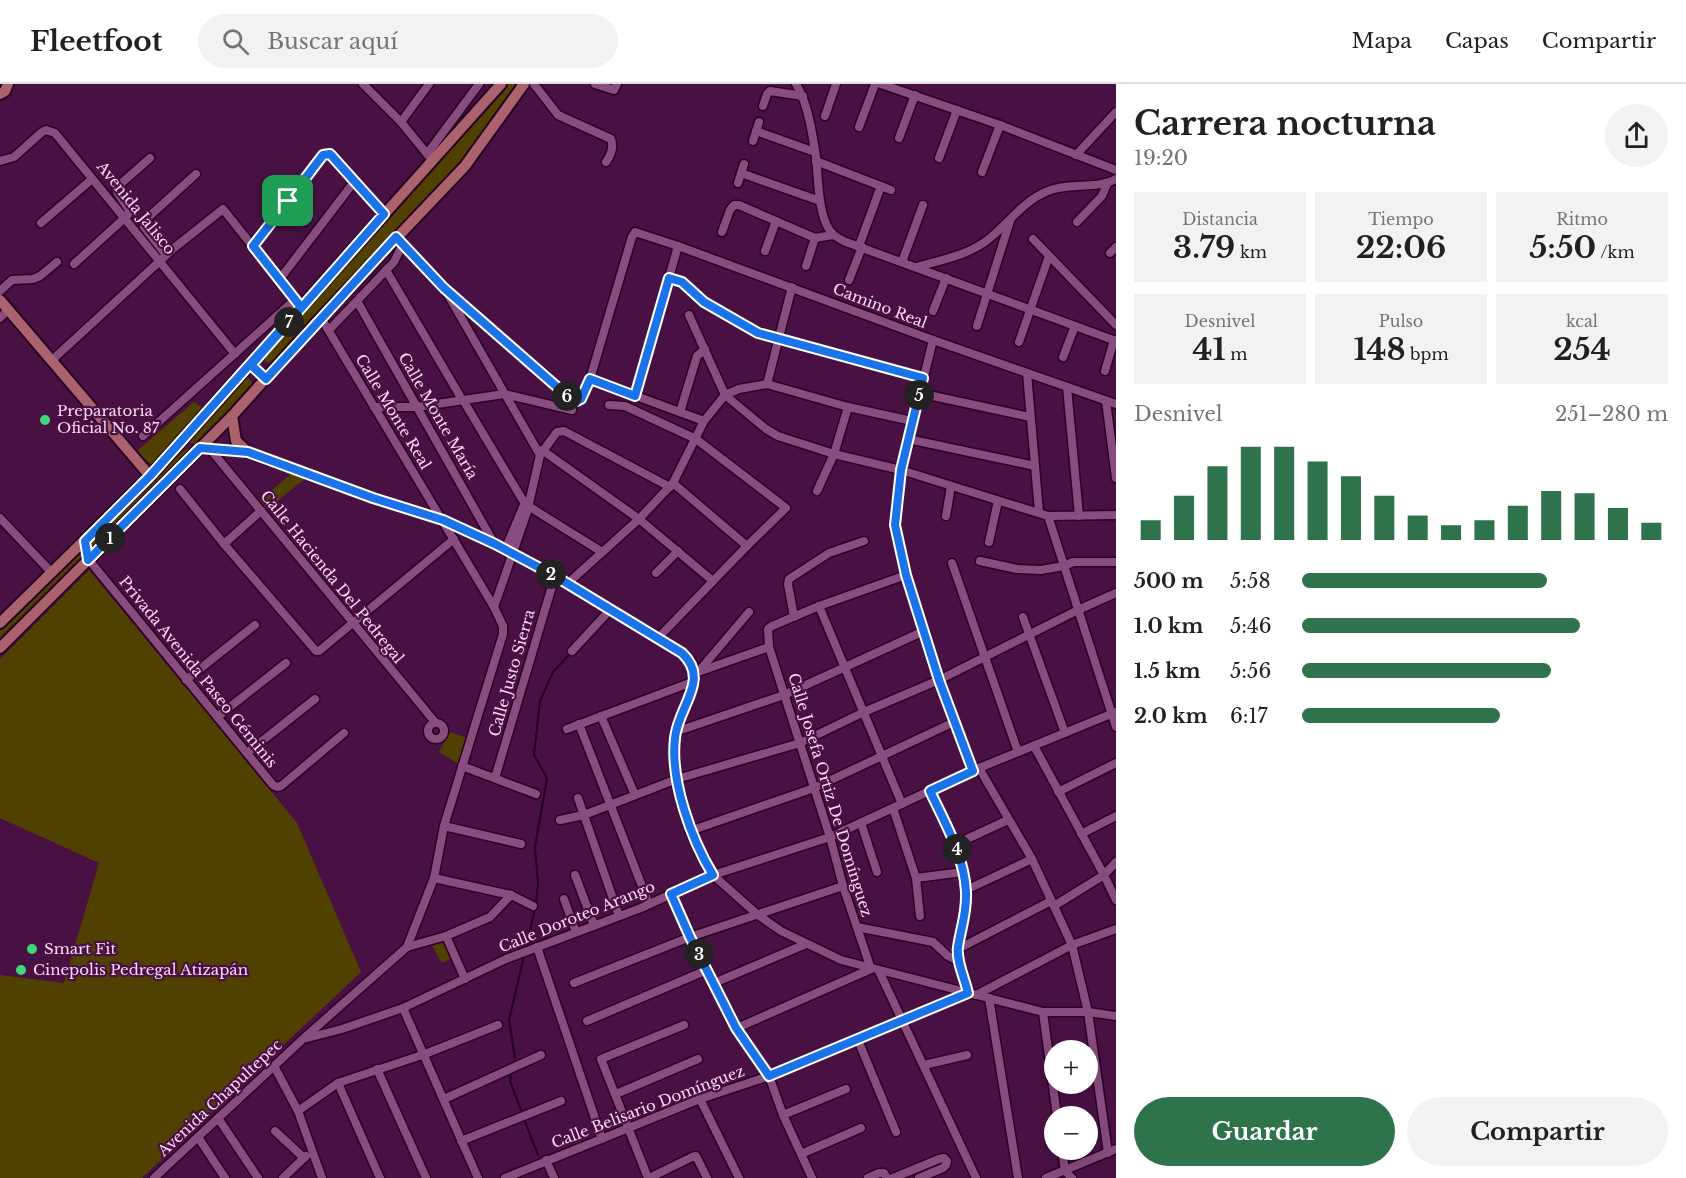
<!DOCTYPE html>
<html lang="es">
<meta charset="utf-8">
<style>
body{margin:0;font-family:"Libre Baskerville",serif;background:#f2f2f2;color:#202124;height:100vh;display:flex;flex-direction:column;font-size:22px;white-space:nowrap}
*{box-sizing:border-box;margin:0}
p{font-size:20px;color:#757577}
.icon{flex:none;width:33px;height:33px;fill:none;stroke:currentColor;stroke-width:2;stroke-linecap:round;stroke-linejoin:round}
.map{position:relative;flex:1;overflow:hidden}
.side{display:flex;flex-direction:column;background:#fff;width:570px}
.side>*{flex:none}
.tools{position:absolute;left:1044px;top:956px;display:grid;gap:12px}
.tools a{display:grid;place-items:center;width:54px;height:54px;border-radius:50%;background:#fff;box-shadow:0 3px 15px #0003;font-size:30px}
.pin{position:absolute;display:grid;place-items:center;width:51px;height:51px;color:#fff;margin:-26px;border-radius:12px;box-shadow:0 3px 9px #0006}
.km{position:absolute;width:30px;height:30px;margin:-15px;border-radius:50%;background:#222;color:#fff;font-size:16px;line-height:30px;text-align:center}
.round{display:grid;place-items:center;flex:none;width:63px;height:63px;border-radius:32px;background:#f2f2f2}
.head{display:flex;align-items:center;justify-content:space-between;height:102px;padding:0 18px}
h1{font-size:33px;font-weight:700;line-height:45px}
.stats{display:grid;grid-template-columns:repeat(3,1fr);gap:9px;height:102px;padding:6px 18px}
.stats div{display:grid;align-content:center;border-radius:0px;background:#f2f2f2;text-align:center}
.stats b{font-size:30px;font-weight:700}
.stats small{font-size:16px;font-weight:400}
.stats p{font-size:16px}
.chart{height:168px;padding:12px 18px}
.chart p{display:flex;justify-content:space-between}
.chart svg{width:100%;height:108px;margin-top:6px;stroke:#2e734c;stroke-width:6}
.cta{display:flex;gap:12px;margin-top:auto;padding:12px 18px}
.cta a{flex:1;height:69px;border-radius:36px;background:#2e734c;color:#fff;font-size:24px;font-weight:700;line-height:69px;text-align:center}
.cta a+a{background:#f2f2f2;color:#202124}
ul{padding:0 18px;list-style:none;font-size:20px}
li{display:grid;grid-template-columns:96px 72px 1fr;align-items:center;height:45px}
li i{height:15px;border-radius:8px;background:#2e734c}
header{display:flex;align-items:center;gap:36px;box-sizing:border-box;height:84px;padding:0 30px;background:#fff;border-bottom:2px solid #e0e0e0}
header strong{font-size:28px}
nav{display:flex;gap:33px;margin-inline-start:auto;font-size:21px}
.search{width:420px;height:54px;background:#f2f2f2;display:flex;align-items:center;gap:15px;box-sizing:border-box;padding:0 21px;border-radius:33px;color:#757577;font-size:22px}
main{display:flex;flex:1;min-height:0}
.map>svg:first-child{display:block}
.green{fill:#514100}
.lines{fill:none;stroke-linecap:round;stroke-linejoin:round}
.stream{stroke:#260022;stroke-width:2}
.minor-casing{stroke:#290125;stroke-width:11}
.major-casing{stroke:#290125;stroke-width:14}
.minor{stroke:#884c7f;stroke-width:8}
.major{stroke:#aa626c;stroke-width:10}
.route-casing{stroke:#fff;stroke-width:12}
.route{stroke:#1a73e8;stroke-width:8}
.poi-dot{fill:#3fd77d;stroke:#491143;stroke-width:2}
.labels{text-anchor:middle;stroke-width:4.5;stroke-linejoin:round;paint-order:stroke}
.street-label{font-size:15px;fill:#fad8f4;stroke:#491143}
.poi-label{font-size:15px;fill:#fad8f4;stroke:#491143;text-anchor:start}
</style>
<header>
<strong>Fleetfoot</strong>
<div class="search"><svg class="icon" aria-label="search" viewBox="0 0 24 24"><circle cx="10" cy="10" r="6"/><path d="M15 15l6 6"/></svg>Buscar aquí</div>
<nav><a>Mapa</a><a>Capas</a><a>Compartir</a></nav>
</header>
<main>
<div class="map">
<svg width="1116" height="1094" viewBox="0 0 1116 1094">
<rect width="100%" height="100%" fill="#491143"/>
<g class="green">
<path d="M505,0H516L508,11L503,29L478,64L322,225L276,280L265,278L264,271Z"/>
<path d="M246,291L255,302L200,360L186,358Z"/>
<path d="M194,318L204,325L152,381L136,368Z"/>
<path d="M190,364L196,366L91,470L89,460L124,423L140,412L183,367Z"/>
<path d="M292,389L307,393L266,426L259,417Z"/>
<path d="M82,464L87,475L0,560V545Z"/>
<path d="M89,486L297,739L361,888L142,1094H0V891L64,899L99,779L0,734V575Z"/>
<path d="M450,648L471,655L462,682L439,668Z"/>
<path d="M444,856L450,875L442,879L431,860Z"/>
</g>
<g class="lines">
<g class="stream">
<path d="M536,819L538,799L535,763L547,694L534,671L540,617L553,588L570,570"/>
<path d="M526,863L535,825"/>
<path d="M515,974L509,936L524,872"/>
<path d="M511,992L510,997L522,1029"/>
<path d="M524,1035L538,1071"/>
</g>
<g class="minor-casing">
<g id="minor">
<path d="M363,0L401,38L432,76"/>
<path d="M534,0L558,31L611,55C614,63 611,71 606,78"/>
<path d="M595,0L614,6L617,0"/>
<path d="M796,0C808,20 811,44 815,66C819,88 816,136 834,151C837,154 842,156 846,158L1116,257"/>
<path d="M881,0L1000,41L1116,86"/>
<path d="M763,22L767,10L770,7L803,12"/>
<path d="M825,32L836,0"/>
<path d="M401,38L429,0"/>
<path d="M859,43L875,0"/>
<path d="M756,47L815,68"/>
<path d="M899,54L915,11"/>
<path d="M753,57L759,38"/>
<path d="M427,70L479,0"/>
<path d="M1076,71L1116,28"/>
<path d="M939,74L957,26"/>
<path d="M0,77L14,73L42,48L46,46L55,49L235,270"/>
<path d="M816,77L891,106"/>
<path d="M982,88L1000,41"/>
<path d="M741,89L820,117"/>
<path d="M738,99L744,80"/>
<path d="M1077,138L1102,112L1107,100"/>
<path d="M41,139L92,95"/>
<path d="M722,148L730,126L734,121H739L815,154L833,151"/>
<path d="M396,153L444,204L572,316L577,317L581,315L590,295L632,153L635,148L678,162L933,256L1116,320"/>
<path d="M1033,155L1116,241"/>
<path d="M253,162L323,71L330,70L384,130"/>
<path d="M859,162L881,102"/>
<path d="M765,167L776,137"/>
<path d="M1110,169L1116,163"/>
<path d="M166,171L144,143V137L196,90"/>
<path d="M902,178L923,121"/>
<path d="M74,180L128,131L129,126L117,108L116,104L150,74"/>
<path d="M806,182L815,154"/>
<path d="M917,183C941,176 970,171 990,154C1010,138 1023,117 1048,107C1069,98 1096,106 1116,95"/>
<path d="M386,186L460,312"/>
<path d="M669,194L682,198L704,218L758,248L923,294"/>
<path d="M279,196L354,98"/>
<path d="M849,196L862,163"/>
<path d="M0,207L12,196L33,195L40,192L57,178"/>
<path d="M447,209L540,371"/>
<path d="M357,217L495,461"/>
<path d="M933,227L946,194"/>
<path d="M689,231L725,311L766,345L778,352L834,370L901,386L1048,432L1116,431"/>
<path d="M0,234L8,226"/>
<path d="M977,242L1010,137"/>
<path d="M329,246L394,178L403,160"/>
<path d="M933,256L901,386L895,441L906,491L939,596L973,687"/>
<path d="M1019,258L1049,172"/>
<path d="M1063,273L1075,242"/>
<path d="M51,277L174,164L223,125L301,223"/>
<path d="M1105,287L1114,256"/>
<path d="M1027,289L1039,428"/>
<path d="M590,295L704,337"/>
<path d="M767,300L792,203"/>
<path d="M1067,303L1079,432"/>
<path d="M919,309L1030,333"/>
<path d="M635,312L678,162"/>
<path d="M463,316L525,420L602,468"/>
<path d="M1106,317L1116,394"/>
<path d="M609,321L625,322L696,355L786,424L747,462L658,554"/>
<path d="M374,323H417L504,310L572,326"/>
<path d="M680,328L697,272L705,265"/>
<path d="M143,352L289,221"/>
<path d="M908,355L1035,382"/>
<path d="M200,364L248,368L373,413L443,436L508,467L555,492L682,569L691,577L694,583L695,597L678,639L674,657L677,695L690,747L700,770L713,791L758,831L781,847L841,876L1043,928H1088L1116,932"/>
<path d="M210,365L435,638"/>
<path d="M542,366L639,435L713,497"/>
<path d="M673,399L747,462"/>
<path d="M180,405L224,460L316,567H319L454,455"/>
<path d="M817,407L834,370L848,323"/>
<path d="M946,432L951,402"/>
<path d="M1048,432L1116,643"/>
<path d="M0,434L52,489"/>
<path d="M85,457L89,476L273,701L277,703L281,702L344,649"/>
<path d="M989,458L998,417"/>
<path d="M224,460L261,427"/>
<path d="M509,470L508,459L523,423"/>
<path d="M980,477L1017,485L1041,486L1064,482L1073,478H1116"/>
<path d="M952,479L1018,668"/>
<path d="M656,489L678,467"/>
<path d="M567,500L639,435L673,399L704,337L725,311L739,305L767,300L848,323L912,337"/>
<path d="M819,522L902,720"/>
<path d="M494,523L527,428L540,371L557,348L564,347L670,403"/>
<path d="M794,533L788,500L789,495L829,469L864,457"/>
<path d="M1023,533L1065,649"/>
<path d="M572,567L610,526"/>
<path d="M699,587L749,528"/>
<path d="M695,589L769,563"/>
<path d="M186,596L255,541"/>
<path d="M601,632L635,711"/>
<path d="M217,633L286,579"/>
<circle cx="436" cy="647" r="8"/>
<path d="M579,640L649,820"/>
<path d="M567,645L695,597"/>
<path d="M675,648L784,611L924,547"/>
<path d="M1034,662L1104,791L1116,816"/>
<path d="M247,669L315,615"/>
<path d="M462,682L536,710"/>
<path d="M979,684L1032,775L1072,861L1088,928L1108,1069"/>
<path d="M495,694L555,492"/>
<path d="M930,707C945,739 964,771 966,808C967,829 961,843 958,863C956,877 965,895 968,909"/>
<path d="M1058,708L1116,679"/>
<path d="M578,714L619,832"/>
<path d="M893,724L916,794L920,832"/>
<path d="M560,736L584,731L677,695L800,659L864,628L939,596L1078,526L1116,509"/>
<path d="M861,739L877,788"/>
<path d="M444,742L521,760"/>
<path d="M690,747L814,704L954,638"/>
<path d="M1081,750L1116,732"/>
<path d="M956,760L1008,736"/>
<path d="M575,791L594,841"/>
<path d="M434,794L511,811L533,822"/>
<path d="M916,794L963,788"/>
<path d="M966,806L1032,775"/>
<path d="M671,810L690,853L737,944L769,992L783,1031L812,1094"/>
<path d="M564,815L576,848"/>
<path d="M1054,822L1104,791L1116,778"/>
<path d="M857,843L933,858L948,872L960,878"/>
<path d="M446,852L465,895"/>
<path d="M407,863L446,852L490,833L511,811"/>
<path d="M537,863L602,1055"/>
<path d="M958,865L1051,817"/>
<path d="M879,887L976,1094"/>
<path d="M574,899L690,853L843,802"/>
<path d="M714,899L806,860"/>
<path d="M976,911L1072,861L1116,845"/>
<path d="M989,914L1018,1094"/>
<path d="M403,924L478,1094"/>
<path d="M1043,928L1057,1032"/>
<path d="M587,937L707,886"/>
<path d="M737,944L871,885L843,802L830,753L769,563L768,545L772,542L819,522L906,491"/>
<path d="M307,954L342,945L403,924L506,875L641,824L713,791L830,753L979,684L1116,628"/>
<path d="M858,956L896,1048"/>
<path d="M924,981L967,971"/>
<path d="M274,982L298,1027L322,1094"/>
<path d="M377,985L426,1094"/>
<path d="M338,999L380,1094"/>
<path d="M616,1010L698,975"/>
<path d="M444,1015L541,971"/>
<path d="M700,1015L739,1094"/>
<path d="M298,1027L338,999L425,970L498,941"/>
<path d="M783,1031L846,1005"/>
<path d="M218,1034L258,1094"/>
<path d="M275,1047L304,1074"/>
<path d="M198,1053L225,1094"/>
<path d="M461,1057L561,1017"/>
<path d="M1062,1065L1065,1087L1072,1094"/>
<path d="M801,1070L861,1044"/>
<path d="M546,1076L554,1094"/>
<path d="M154,1094L304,954L407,863L434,794L444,742L503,550V542L494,523L321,234"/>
<path d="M283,1094L306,1072"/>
<path d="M505,1094L700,1015L769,992L968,909"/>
<path d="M648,1094L601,975L684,941"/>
<path d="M649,1094L692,1073L696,1072L707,1094"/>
<path d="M868,1094L879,1089H884L887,1094"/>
<path d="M893,1094L939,1075L944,1074L947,1077L946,1081L943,1084L919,1094"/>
<path d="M1046,1094L1116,1065"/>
</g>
</g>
<g class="major-casing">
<g id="major">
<path d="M0,10L5,7L8,0"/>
<path d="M0,216L150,392"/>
<path d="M232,332L236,357L248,368"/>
<path d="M0,539L150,392L501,0"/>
<path d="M0,564L232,332L313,242L465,82L524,0"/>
</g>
</g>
<use href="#minor" class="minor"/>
<use href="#major" class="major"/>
</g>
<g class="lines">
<g class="route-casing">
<path id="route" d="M288,117L253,162L301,223L150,392L85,457L88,476L200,364L248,368L373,414L443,436L495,460L555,492L682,569C711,596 678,622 675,654C670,696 691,755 713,791L671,810L690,853L736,944L769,992L968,909C965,895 956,877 958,863C961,843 967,829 966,808C964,771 945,739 930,707L973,687L939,596L906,491L895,441L901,386L923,294L758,249L704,218L682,198L669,194L635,312L590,295L581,315L577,317L572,316L444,204L396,153L266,295L251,281L384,130L330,70L323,71L288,117"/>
</g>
<use href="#route" class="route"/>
</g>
<g class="poi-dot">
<circle cx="45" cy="336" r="6"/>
<circle cx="32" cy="865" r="6"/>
<circle cx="21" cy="886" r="6"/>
</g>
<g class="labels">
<g class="street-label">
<text transform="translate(136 124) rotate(51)" y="5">Avenida Jalisco</text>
<text transform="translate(880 222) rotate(21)" y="5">Camino Real</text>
<text transform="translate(393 328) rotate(59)" y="5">Calle Monte Real</text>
<text transform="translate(438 332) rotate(60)" y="5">Calle Monte María</text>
<text transform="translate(332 493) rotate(51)" y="5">Calle Hacienda Del Pedregal</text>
<text transform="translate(198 588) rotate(51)" y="5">Privada Avenida Paseo Géminis</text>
<text transform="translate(512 589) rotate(-74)" y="5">Calle Justo Sierra</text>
<text transform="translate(830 711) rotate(73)" y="5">Calle Josefa Ortiz De Domínguez</text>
<text transform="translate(577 833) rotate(-22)" y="5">Calle Doroteo Arango</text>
<text transform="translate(220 1014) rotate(-43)" y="5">Avenida Chapultepec</text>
<text transform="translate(648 1023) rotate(-21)" y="5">Calle Belisario Domínguez</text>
</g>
<g class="poi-label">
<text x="57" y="332">Preparatoria<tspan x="57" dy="17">Oficial No. 87</tspan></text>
<text x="44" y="870">Smart Fit</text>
<text x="33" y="891">Cinepolis Pedregal Atizapán</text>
</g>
</g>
</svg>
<div class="tools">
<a>+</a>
<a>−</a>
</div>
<div class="pin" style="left:288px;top:117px;background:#1e9e55"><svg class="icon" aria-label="arrive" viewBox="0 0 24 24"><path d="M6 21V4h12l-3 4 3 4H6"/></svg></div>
<b class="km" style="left:110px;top:454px">1</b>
<b class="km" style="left:551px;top:490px">2</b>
<b class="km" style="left:699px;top:870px">3</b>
<b class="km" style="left:957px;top:765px">4</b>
<b class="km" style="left:919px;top:311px">5</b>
<b class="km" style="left:567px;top:312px">6</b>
<b class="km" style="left:289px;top:238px">7</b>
</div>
<section class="side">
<div class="head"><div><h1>Carrera nocturna</h1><p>19:20</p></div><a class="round"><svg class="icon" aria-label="share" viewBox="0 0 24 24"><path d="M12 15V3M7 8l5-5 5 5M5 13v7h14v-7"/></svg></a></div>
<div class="stats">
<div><p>Distancia</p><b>3.79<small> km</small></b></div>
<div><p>Tiempo</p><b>22:06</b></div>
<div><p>Ritmo</p><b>5:50<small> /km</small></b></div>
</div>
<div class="stats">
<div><p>Desnivel</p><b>41<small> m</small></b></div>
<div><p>Pulso</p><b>148<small> bpm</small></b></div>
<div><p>kcal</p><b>254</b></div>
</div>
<div class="chart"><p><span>Desnivel</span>251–280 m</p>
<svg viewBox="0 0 160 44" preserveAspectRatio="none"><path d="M5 44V36M15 44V26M25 44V14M35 44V6M45 44V6M55 44V12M65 44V18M75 44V26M85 44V34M95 44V38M105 44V36M115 44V30M125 44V24M135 44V25M145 44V31M155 44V37"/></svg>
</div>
<ul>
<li><b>500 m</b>5:58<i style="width:67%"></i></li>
<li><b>1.0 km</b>5:46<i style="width:76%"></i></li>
<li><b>1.5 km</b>5:56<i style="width:68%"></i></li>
<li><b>2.0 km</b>6:17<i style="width:54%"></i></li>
</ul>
<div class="cta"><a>Guardar</a><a>Compartir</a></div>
</section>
</main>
